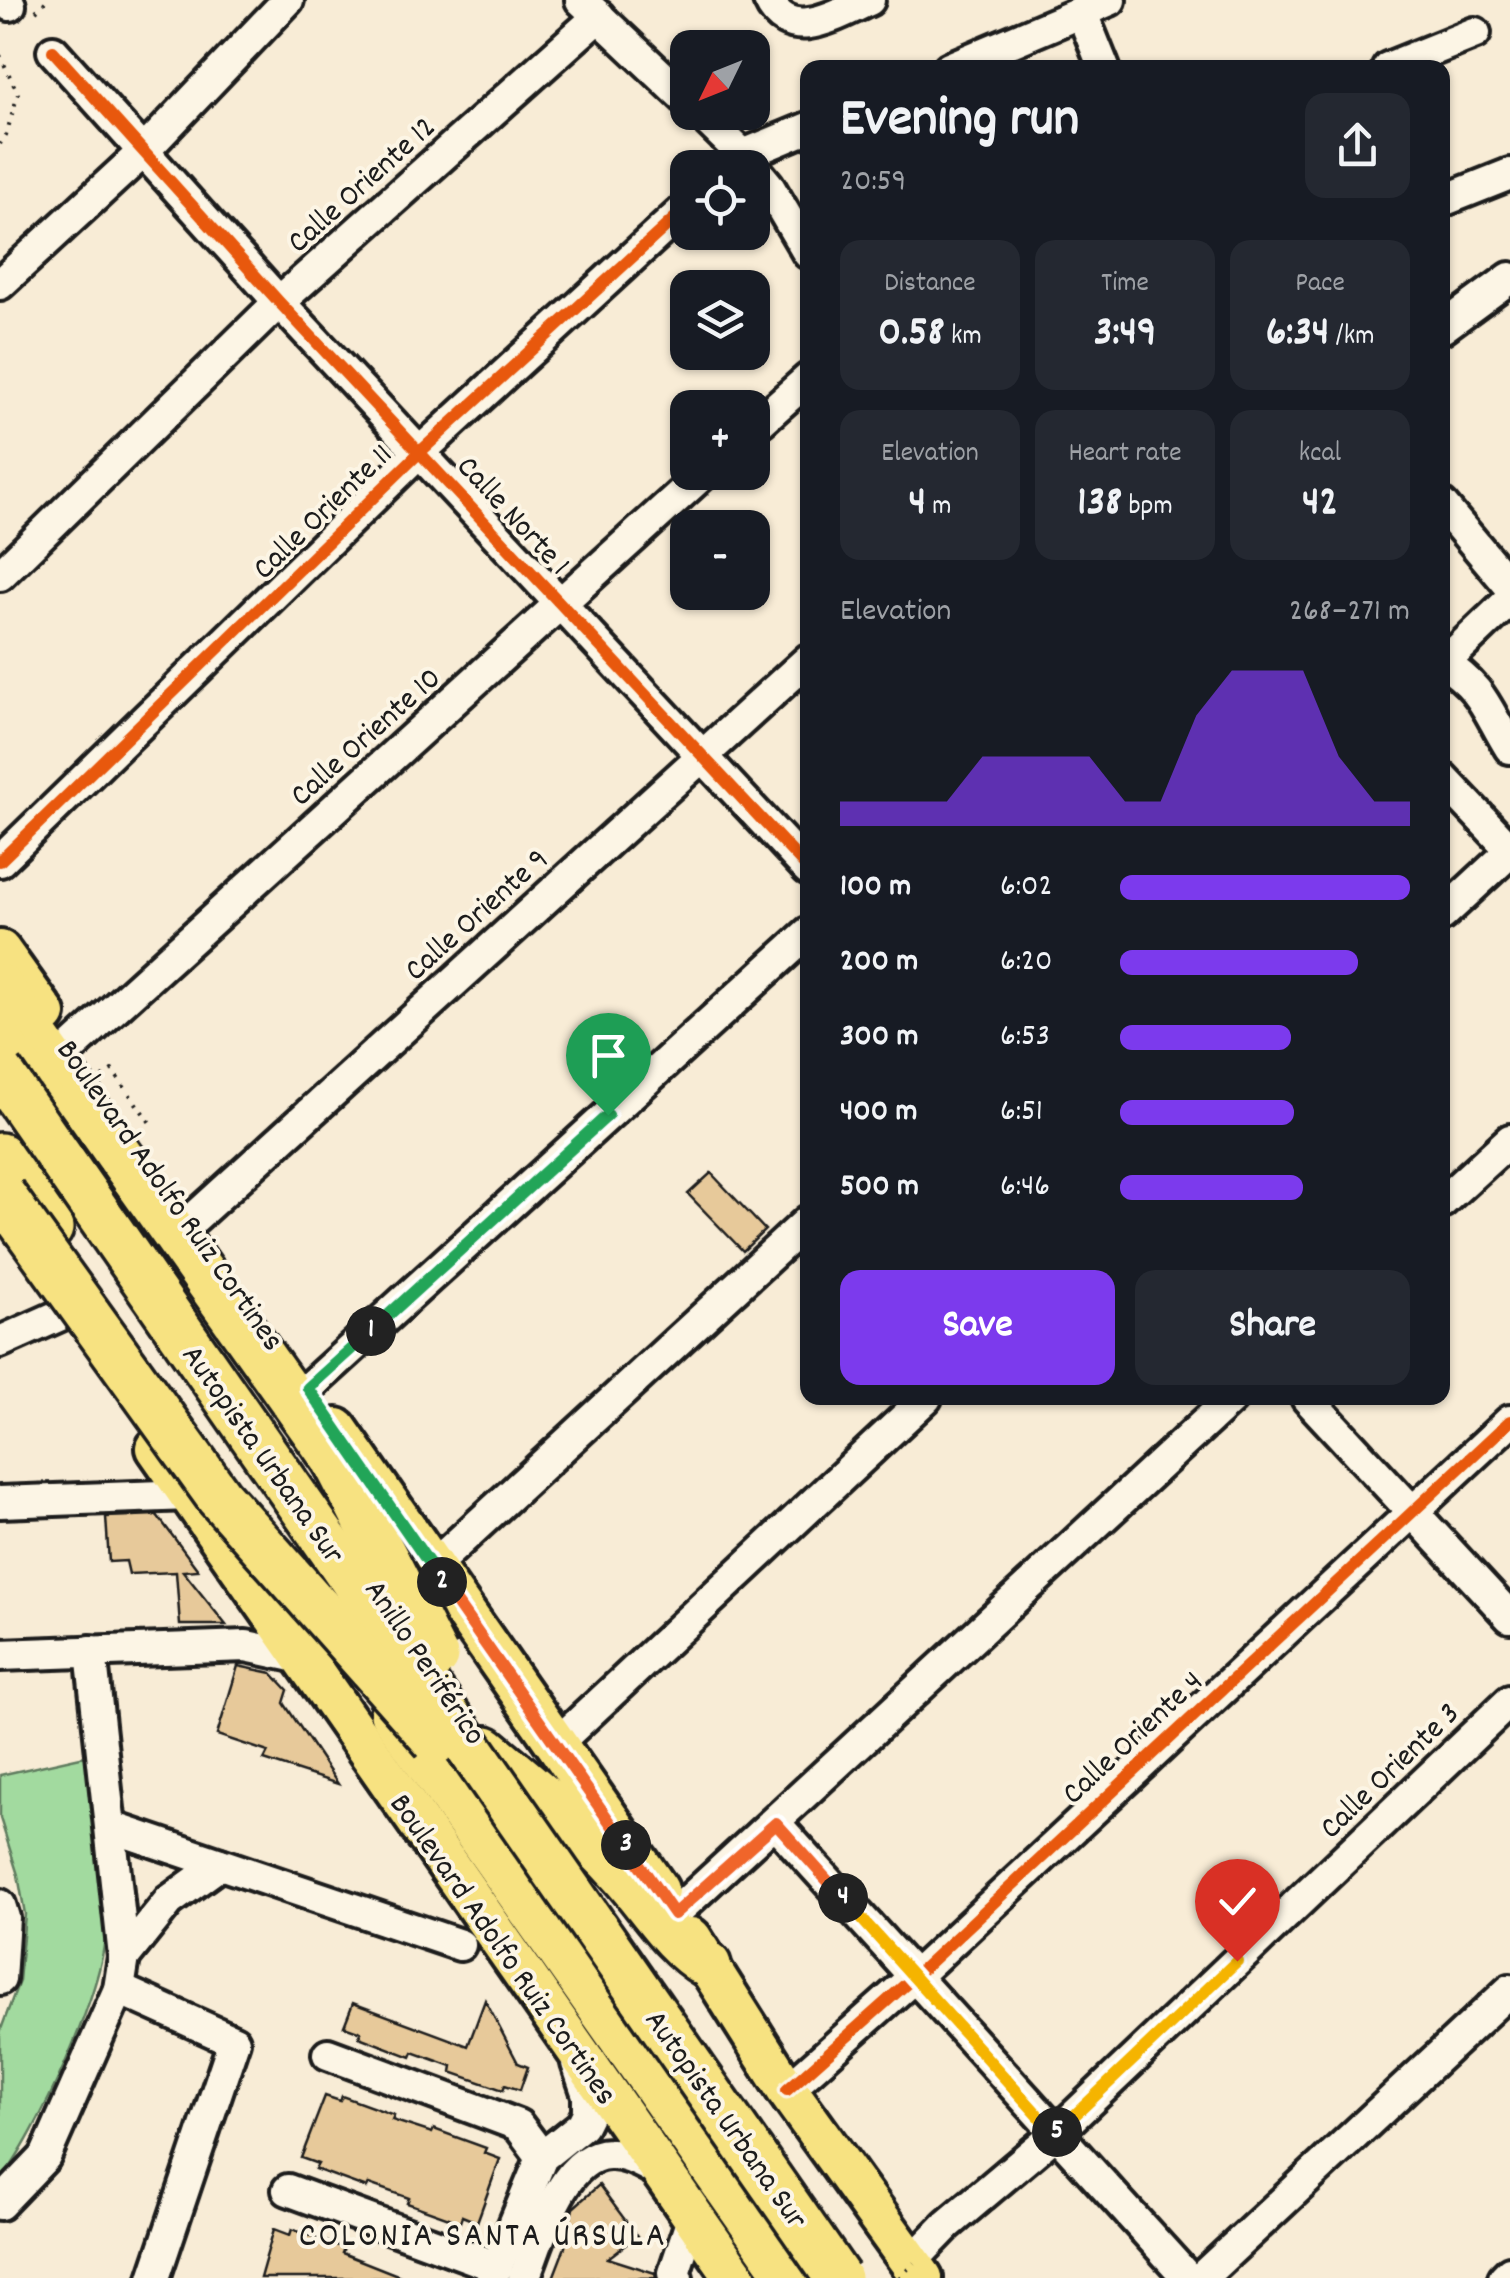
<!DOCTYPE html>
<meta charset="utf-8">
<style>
body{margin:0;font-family:Dekko,sans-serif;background:#242831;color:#f1f3f6;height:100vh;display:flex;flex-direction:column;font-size:38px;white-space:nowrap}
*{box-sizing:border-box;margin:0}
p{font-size:32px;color:#9ea1a6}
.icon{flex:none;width:55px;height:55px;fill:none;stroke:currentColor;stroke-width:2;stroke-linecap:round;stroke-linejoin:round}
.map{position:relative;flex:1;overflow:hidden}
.details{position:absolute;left:800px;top:60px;width:650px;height:1345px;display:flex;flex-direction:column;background:#171b24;border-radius:20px;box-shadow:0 2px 8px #0004}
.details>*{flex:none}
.needle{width:65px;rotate:227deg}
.buttons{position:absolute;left:670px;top:30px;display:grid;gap:20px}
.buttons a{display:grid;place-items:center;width:100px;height:100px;border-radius:20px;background:#171b24;box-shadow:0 2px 8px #0004;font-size:50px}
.pin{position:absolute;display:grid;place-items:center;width:85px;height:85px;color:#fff;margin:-102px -42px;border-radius:50% 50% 50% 0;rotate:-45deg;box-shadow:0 0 10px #0007}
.pin .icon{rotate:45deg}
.km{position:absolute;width:50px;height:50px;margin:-25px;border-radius:50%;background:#222;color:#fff;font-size:28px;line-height:50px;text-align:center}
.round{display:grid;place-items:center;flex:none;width:105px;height:105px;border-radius:20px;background:#242831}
.overview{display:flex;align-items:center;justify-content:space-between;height:170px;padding:0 40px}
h1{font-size:55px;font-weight:700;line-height:75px}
.stats{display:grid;grid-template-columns:repeat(3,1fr);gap:15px;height:170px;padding:10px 40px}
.stats div{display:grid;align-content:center;border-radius:20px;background:#242831;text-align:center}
.stats b{font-size:42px;font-weight:700}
.stats small{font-size:28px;font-weight:400}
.stats p{font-size:28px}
.chart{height:280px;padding:20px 40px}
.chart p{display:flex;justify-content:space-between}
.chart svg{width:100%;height:180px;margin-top:10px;fill:#7c3aed;opacity:.7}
.primary-button{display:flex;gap:20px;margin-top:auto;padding:20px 40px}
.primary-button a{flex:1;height:115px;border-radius:20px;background:#7c3aed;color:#fff;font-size:40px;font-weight:700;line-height:115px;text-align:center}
.primary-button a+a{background:#242831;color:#f1f3f6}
ul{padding:0 40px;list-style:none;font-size:32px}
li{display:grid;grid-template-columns:160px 120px 1fr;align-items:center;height:75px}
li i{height:25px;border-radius:12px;background:#7c3aed}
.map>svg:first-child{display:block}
.green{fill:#a2da9f;stroke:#5f7b5e;stroke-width:2.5}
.building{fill:#e7c99a;stroke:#1c1c1c;stroke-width:2.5}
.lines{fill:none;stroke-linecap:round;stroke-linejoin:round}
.minor-casing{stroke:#1c1c1c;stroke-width:38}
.major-casing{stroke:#1c1c1c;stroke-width:48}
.highway-casing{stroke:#1c1c1c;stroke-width:52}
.path{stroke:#1c1c1c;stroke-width:4;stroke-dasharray:2.5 8;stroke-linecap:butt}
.minor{stroke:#fcf5e5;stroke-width:30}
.major{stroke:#f7e281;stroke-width:40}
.highway{stroke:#f7e281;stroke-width:45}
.highway-bridge-casing{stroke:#1c1c1c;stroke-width:52;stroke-linecap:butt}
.path-bridge{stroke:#1c1c1c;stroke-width:4;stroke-dasharray:2.5 8;stroke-linecap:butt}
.highway-bridge{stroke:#f7e281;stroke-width:45}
.cycleway-casing{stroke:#fcf5e5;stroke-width:19}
.cycleway{stroke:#e8590c;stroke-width:12}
.split-1-casing{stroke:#fff;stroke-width:20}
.split-2-casing{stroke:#fff;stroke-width:20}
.split-3-casing{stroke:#fff;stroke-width:20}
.split-4-casing{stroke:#fff;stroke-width:20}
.split-5-casing{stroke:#fff;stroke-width:20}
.split-6-casing{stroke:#fff;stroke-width:20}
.split-1{stroke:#22a559;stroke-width:12}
.split-2{stroke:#22a559;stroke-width:12}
.split-3{stroke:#f0652b;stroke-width:12}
.split-4{stroke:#f0652b;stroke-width:12}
.split-5{stroke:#f5b400;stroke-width:12}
.split-6{stroke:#f5b400;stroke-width:12}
.labels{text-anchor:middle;stroke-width:8;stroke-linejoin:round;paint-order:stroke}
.street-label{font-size:32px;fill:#1c1c1c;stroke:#fcf5e5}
.neighbourhood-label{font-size:35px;letter-spacing:2.5px;fill:#1c1c1c;stroke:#fcf5e5}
</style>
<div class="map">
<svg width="1510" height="2278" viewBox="0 0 1510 2278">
<rect width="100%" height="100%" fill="#f8ecd6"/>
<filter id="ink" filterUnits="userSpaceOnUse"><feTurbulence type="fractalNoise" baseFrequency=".01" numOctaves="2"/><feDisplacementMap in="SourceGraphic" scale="20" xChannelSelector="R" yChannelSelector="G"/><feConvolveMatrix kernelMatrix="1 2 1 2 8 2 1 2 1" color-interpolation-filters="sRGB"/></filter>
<g filter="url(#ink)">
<path class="green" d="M85,1756C92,1813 104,1873 105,1930C107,1983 35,2140 0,2181V2032L19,1981L25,1914L18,1875L0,1818V1775Z"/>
<g class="building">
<path d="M711,1173L765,1230L743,1251L688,1194Z"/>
<path d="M157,1515L198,1570L183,1571L226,1625H180L176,1572L129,1574L126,1561L109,1562L106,1517Z"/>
<path d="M238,1666L272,1673L288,1690L284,1703L338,1784L264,1760L268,1752L217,1735Z"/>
<path d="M485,2000L518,2063L528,2067L520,2090L505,2085L503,2090L451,2072L452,2066L413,2052L411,2057L359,2037L361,2032L344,2026L353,2003L468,2046Z"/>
<path d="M325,2096L340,2101L342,2096L394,2115L392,2120L432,2133L434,2129L486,2148L484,2153L500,2159L477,2222L462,2216L460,2222L407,2203L409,2198L369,2184L367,2188L315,2169L318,2164L301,2158Z"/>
<path d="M599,2185L637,2236L608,2258L655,2273L656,2278H553L565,2247L573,2208Z"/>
<path d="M274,2229L290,2235L292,2229L344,2248L342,2253L405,2278H260Z"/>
</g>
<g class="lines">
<g class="minor-casing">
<g id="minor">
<path d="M6,0L10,5"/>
<path d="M581,0L688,101"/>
<path d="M769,0C789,45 837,14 869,0"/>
<path d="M1081,11L1104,68"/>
<path d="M53,51L279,302L808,869"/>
<path d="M949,68L1110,0"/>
<path d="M1388,68L1475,33"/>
<path d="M699,112L743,155L768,185L808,253"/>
<path d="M732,165L743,155L808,128"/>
<path d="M1442,201L1510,174"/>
<path d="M0,284L143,152L288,0"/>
<path d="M1442,328L1510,278"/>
<path d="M752,429L808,379"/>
<path d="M1442,505L1510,586"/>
<path d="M0,575L279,302L599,16"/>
<path d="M1442,662C1484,689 1486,709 1510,748"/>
<path d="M1444,663L1510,600"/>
<path d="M1442,777L1510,849"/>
<path d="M0,861L420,452L688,206"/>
<path d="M1442,915L1510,852"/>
<path d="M70,1049L705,472"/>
<path d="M1442,1202L1510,1140"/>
<path d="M191,1221L808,660"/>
<path d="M0,1342L65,1313"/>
<path d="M308,1388L808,933"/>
<path d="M1307,1398L1510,1617"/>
<path d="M0,1502L190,1495"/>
<path d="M432,1567L808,1221"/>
<path d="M0,1655L246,1646L303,1658"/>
<path d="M556,1744L926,1398"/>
<path d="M775,1823L1188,2278"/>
<path d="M111,1827L460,1945"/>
<path d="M0,1905L4,1918L0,1979"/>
<path d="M674,1914L1232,1398"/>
<path d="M124,1957L169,1901L220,1864"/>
<path d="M119,1989L234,2041L154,2278"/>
<path d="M328,2054L518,2125L542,2157"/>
<path d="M787,2090L915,1976L1510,1421"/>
<path d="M288,2190L497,2267"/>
<path d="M0,2204L45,2157L119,1989L124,1957L91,1651"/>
<path d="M918,2255L947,2225L1055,2134L1510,1701"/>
<path d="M492,2278L542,2157L582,2125L588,2113V2095L577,2063"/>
<path d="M524,2278C539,2242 561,2155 609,2154C627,2153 644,2164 660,2172"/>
<path d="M677,2278L674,2273L693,2216"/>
<path d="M1201,2278L1510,1990"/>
<path d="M1504,2278L1510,2272"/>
</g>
</g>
<g class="major-casing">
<g id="major">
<path d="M0,951L45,1014"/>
<path d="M337,1429L658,1890"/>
<path d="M157,1448L736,2278"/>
<path d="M691,1938L787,2090L922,2278"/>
</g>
</g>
<g class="highway-casing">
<g id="highway">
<path d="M0,987L100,1128"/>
<path d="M0,1042L42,1100"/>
<path d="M0,1156L50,1228"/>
<path d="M133,1175L335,1460"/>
<path d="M393,1713L791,2278"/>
<path d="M486,1749C534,1789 582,1829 623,1875C651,1906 672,1944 708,1965"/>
</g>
</g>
<g class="path">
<path d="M36,11L47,0"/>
<path d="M0,55L18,94L6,135L0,144"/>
<path d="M102,1077L112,1070L151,1124"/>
</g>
<use href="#minor" class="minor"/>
<use href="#major" class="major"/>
<use href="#highway" class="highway"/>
<g class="highway-bridge-casing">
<g id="highway-bridge">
<path d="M0,1072L838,2278"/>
<path d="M100,1128L133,1175"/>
<path d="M2,1195L219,1497L436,1741"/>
<path d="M335,1460L435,1656"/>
</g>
</g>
<path class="path-bridge" d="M899,2278L914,2263"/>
<use href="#highway-bridge" class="highway-bridge"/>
<g class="cycleway-casing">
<g id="cycleway">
<path d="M53,51L279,302L808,869"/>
<path d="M0,861L420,452L688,206"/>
<path d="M787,2090L915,1976L1510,1421"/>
</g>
</g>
<use href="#cycleway" class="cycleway"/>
</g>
</g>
<g class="lines" filter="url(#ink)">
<g class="split-1-casing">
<path id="split-1" d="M371,1331L608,1115"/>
</g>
<g class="split-2-casing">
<path id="split-2" d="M371,1331L308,1388L442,1582"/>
</g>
<g class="split-3-casing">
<path id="split-3" d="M442,1582L626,1845"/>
</g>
<g class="split-4-casing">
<path id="split-4" d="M626,1845L674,1914L776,1823L843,1898"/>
</g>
<g class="split-5-casing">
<path id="split-5" d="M843,1898L1055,2134L1057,2132"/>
</g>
<g class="split-6-casing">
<path id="split-6" d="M1057,2132L1237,1961"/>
</g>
<use href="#split-1" class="split-1"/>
<use href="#split-2" class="split-2"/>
<use href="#split-3" class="split-3"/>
<use href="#split-4" class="split-4"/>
<use href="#split-5" class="split-5"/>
<use href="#split-6" class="split-6"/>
</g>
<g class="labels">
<g class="street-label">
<text transform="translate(360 183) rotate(-42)" y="11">Calle Oriente 12</text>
<text transform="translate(321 510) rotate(-44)" y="11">Calle Oriente 11</text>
<text transform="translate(515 514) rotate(47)" y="11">Calle Norte 1</text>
<text transform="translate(364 735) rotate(-42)" y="11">Calle Oriente 10</text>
<text transform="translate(475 913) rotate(-42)" y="11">Calle Oriente 9</text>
<text transform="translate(172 1194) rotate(55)" y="11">Boulevard Adolfo Ruiz Cortines</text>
<text transform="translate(265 1453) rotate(55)" y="11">Autopista Urbana Sur</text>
<text transform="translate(427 1661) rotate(56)" y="11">Anillo Periférico</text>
<text transform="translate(1131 1736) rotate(-43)" y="11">Calle Oriente 4</text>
<text transform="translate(1388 1769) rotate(-44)" y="11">Calle Oriente 3</text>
<text transform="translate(505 1948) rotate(55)" y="11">Boulevard Adolfo Ruiz Cortines</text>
<text transform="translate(728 2118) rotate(55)" y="11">Autopista Urbana Sur</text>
</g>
<g class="neighbourhood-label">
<text x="483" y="2245">COLONIA SANTA ÚRSULA</text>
</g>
</g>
</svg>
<div class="buttons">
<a><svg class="needle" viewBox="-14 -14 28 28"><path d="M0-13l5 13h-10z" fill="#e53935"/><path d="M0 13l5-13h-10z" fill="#9ea1a6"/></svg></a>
<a><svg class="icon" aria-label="locate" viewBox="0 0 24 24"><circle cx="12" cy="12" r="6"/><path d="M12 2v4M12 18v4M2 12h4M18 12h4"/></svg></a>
<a><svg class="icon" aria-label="layers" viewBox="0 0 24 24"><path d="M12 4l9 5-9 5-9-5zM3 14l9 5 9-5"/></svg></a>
<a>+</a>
<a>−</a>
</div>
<div class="pin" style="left:608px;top:1115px;background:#1e9e55"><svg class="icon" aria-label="arrive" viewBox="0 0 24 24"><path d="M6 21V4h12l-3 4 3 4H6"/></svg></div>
<div class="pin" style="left:1237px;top:1961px;background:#d93025"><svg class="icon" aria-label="check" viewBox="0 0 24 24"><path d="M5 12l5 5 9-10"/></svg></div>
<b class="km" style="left:371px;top:1331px">1</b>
<b class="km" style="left:442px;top:1582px">2</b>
<b class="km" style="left:626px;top:1845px">3</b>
<b class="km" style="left:843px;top:1898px">4</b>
<b class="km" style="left:1057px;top:2132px">5</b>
<section class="details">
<div class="overview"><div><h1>Evening run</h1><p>20:59</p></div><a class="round"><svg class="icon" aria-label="share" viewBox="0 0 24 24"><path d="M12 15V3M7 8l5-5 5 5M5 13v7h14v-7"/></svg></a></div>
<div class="stats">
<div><p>Distance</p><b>0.58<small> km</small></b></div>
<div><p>Time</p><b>3:49</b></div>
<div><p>Pace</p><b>6:34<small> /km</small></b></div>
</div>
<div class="stats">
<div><p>Elevation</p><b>4<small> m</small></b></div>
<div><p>Heart rate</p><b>138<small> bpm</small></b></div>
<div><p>kcal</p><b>42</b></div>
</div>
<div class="chart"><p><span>Elevation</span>268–271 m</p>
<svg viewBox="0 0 160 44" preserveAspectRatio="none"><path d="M0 44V38L10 38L20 38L30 38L40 27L50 27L60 27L70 27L80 38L90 38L100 17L110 6L120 6L130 6L140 27L150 38L160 38V44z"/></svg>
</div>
<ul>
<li><b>100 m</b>6:02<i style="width:100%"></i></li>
<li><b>200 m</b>6:20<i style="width:82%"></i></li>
<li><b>300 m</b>6:53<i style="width:59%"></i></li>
<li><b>400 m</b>6:51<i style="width:60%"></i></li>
<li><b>500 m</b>6:46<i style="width:63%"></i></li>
</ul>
<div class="primary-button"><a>Save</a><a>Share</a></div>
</section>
</div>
